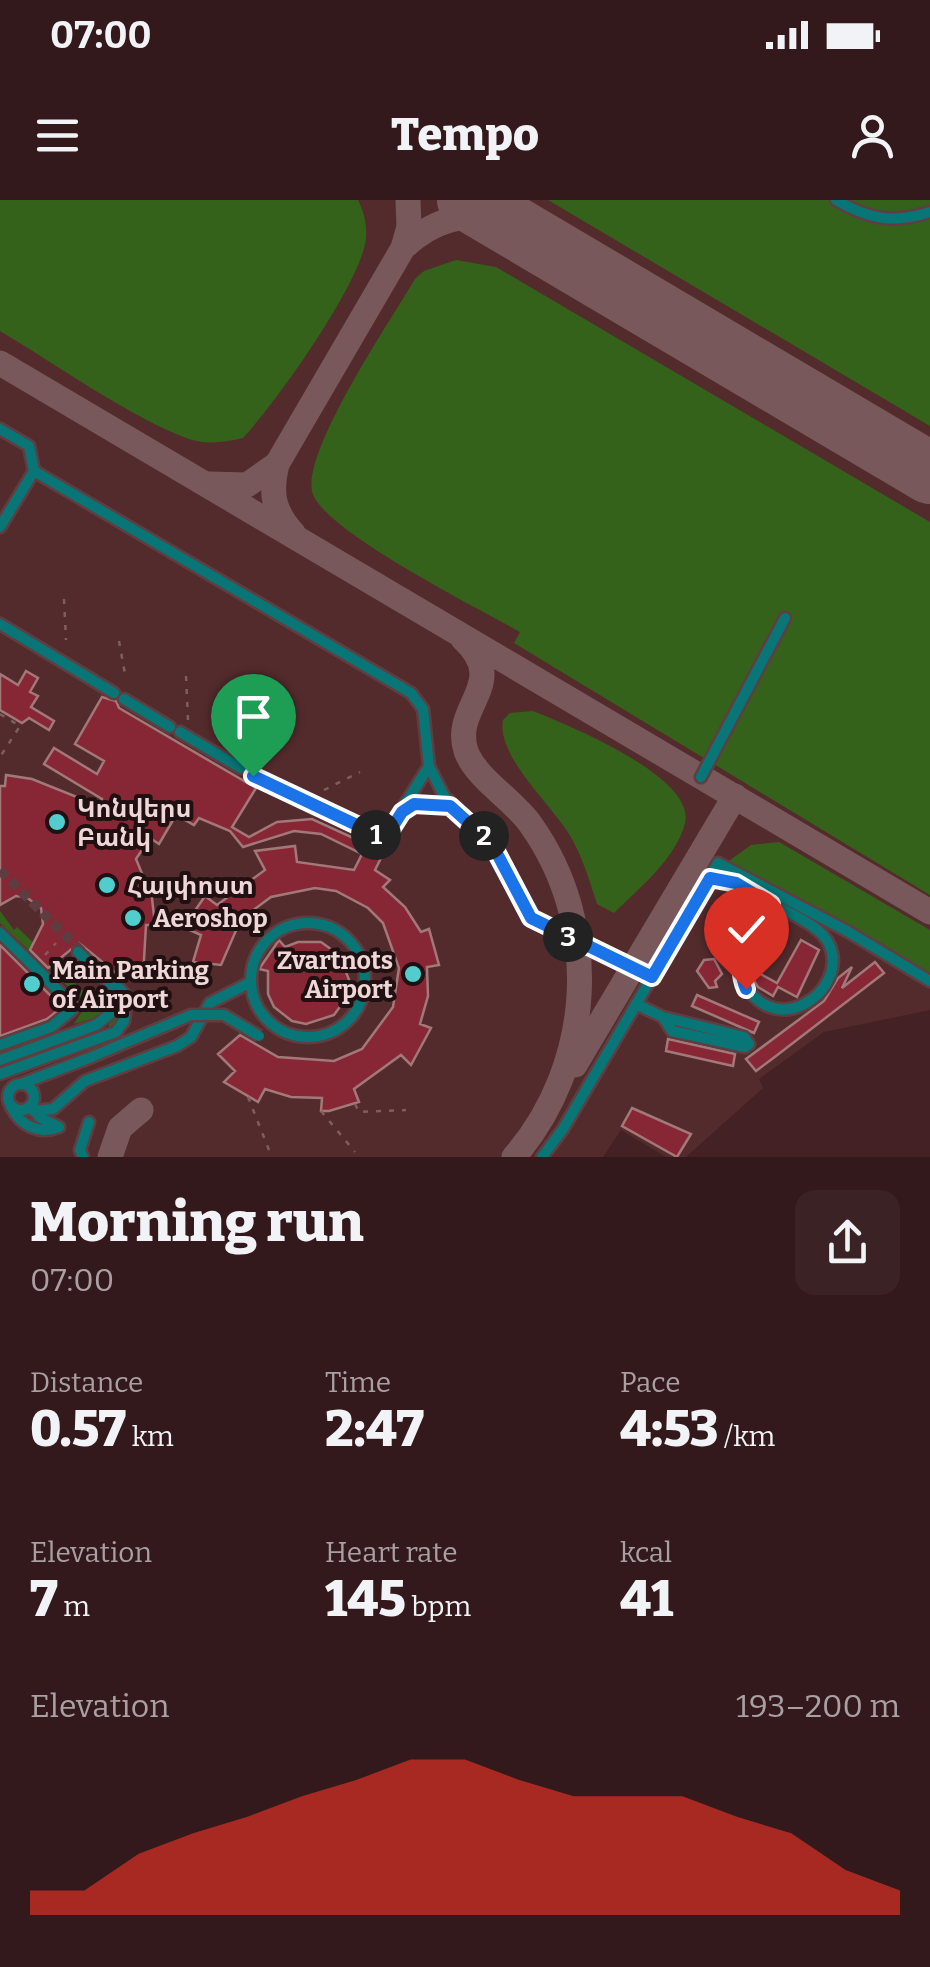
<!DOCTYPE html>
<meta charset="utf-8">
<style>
body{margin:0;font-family:Bitter,"Noto Sans Armenian",serif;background:#3b2224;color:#f1f3f6;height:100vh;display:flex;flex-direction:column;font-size:38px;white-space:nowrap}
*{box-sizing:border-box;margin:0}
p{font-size:32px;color:#a9a0a3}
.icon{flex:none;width:55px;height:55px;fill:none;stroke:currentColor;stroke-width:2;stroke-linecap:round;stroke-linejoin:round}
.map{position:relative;height:957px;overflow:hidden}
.side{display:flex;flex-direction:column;background:#33191b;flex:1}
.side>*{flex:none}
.pin{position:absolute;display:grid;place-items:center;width:85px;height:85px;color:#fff;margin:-102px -42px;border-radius:50% 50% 50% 0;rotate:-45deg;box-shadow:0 0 10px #0007}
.pin .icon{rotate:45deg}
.km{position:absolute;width:50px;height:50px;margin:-25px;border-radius:50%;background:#222;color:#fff;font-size:28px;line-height:50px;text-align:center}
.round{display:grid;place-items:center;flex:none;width:105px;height:105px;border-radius:20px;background:#3b2224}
.headline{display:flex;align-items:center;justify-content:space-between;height:170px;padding:0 30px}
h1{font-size:55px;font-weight:800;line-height:75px}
.stats{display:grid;grid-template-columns:repeat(3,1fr);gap:15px;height:170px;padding:10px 30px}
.stats div{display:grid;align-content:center}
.stats b{font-size:50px;font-weight:800}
.stats small{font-size:28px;font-weight:400}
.stats p{font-size:28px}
.chart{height:280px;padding:20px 30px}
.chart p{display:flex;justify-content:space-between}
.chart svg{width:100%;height:180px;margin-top:10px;fill:#d93025;opacity:.7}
.status{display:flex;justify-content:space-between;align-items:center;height:70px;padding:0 50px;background:#33191b;direction:ltr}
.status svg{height:28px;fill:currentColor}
header{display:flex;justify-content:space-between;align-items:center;height:130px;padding:0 30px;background:#33191b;font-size:45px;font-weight:800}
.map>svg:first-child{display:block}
.built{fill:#542b2d}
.green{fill:#35621a}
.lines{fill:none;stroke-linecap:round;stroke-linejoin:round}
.taxiway{stroke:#78585a;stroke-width:25}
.runway{stroke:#78585a;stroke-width:62}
.building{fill:#872735;stroke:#a27879;stroke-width:2.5}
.minor-tunnel{stroke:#5e3c3f;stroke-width:10;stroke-dasharray:10 5;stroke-linecap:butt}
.minor-casing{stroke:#5f3e41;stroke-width:15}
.path{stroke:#7e5f61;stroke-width:2.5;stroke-dasharray:5 8;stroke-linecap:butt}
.minor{stroke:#087677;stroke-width:10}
.minor-bridge-casing{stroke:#5f3e41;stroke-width:15;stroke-linecap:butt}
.minor-bridge{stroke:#087677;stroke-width:10}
.route-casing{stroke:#fff;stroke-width:20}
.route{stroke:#1a73e8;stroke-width:12}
.poi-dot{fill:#52cdce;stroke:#201011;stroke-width:4}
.labels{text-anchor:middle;stroke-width:8;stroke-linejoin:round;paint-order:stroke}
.poi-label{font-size:25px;font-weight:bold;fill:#efd7d7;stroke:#201011;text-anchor:start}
</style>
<div class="status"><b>07:00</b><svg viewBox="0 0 49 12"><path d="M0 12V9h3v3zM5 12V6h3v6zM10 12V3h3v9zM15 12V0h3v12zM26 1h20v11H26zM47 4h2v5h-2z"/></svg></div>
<header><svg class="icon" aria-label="menu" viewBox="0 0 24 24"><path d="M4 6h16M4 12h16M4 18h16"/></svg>Tempo<svg class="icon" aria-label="person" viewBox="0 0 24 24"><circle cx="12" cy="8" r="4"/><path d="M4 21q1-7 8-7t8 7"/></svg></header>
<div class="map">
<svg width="930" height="957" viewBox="0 0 930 957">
<rect width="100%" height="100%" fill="#442124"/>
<path class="built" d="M0,0H930V810L824,832L759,879L763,888L686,957H666L621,930L603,957H0Z"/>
<g class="green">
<path d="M0,0H358C364,12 367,24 366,38C362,82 275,204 243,238C226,242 206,245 189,239C129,217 56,164 0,131Z"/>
<path d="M548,0H930V226Z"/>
<path d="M456,60L496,67L930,322V695L514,443L520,432C482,410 319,329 312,291C304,248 391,120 415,79L424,71Z"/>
<path d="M533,511C568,525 696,577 685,623C676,659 639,688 614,713L597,704C590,682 583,659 572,639C554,606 496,557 503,520L510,513Z"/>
<path d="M779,642L930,730V778L726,663L751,645Z"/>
<path d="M0,711L14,730L17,727L86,794L119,803L121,820L109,828V820L101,816L74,824L84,808L80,798L0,723Z"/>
</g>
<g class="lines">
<g class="taxiway">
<path d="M403,48L409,27L408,0"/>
<path d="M0,163L930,712"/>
<path d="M277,264L403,48C433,20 460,13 501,19"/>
<path d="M209,284L247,285L277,264C270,293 273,311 293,333"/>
<path d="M463,439C511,484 451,506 466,551C476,579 514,600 531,625C602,725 594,864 514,957"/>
<path d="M575,865L735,596"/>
<path d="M110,957L120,928L141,910"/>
</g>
<path class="runway" d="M468,0L930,273"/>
</g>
<g class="building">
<path d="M26,471L38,478L30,492L38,496L31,507L54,521L49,530L29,518L22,523L0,510V474L18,485Z"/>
<path d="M102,497L116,501L119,508L256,588L232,627L249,637L277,622L312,619L384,652L375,670L390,680L383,687L405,707L421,732L429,729L439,765L427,767L428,796L420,824L431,828L411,865L401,855L354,889L359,902L329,911H321L322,898L291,897L265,889L258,902L224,882L235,871L218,854L240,835L278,857L334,861L362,849L393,807L399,768L383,723L368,708L336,691L315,688L271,697L241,719L221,765L193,762L201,735L185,728L190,718L205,696L217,705L265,670L255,651L295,646L297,662L354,670L362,654L321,634L294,631L243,647L230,631L199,618L194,625L176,615L159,644L150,638L136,659L152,698L155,725H146L143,777L130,765L121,777L79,743L48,768L30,750L43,724L41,708L26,697L16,696L0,705V586H5L6,575L32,579L99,606L102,599L44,564L54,548L97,574L104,561L75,544Z"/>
<path d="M279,740L285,747L298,742H321L339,755L350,782L347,797L334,815L306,824L292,821L274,807L268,794V771L259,769Z"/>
<path d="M801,740L819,750L797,797L778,787L773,796L758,787L751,776L755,771L777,783Z"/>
<path d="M0,745L62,807L47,819L0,836Z"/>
<path d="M714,759L722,774L715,781L717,787L709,788L697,771L704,760Z"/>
<path d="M875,762L884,773L776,856L756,871L746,859L824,801L838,778L852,767L842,788Z"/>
<path d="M697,795L759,822L754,833L692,806Z"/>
<path d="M668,839L735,854L733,866L666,851Z"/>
<path d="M632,908L691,934L677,957L622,926Z"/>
</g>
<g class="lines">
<path class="minor-tunnel" d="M0,670L86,756"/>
<g class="minor-casing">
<g id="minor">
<path d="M836,0C868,19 893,24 930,12"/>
<path d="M0,229L29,246L34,271L0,327"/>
<path d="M34,271L411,493L423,509L429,566L444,596L491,644L531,719L652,777"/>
<path d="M0,424L114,493"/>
<path d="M124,499L170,527"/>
<path d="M180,532L241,568"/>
<path d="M251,574L385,636L429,566"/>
<path d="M701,577L785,418"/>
<path d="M404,610L426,603L449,606"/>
<path d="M710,677L718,663L847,731L930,781"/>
<circle cx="308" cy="780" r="57"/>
<path d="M0,733L71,803L72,810L51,827L0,845"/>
<path d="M636,804L663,817L744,837L749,844L745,847L672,831L663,817"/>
<path d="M0,860L96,825L111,813L115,788L78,752"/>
<path d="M0,874L116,832L124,821L127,797L119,788"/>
<circle cx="21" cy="897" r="13"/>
<path d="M21,884L89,858"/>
<path d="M11,907C21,926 39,935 59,927L39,917L32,904"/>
<path d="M34,911L53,909L85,881L177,846L191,837L210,803L251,782"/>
<path d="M83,957L80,950L89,922"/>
<path d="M542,957L563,929L710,678C731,673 755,694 773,704C790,714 821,726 829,744C851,791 770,848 739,773L743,754L771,703"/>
</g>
</g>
<g class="path">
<path d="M64,399L66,440"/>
<path d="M119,441L125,474"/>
<path d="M186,476L188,520"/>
<path d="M252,513L259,552"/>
<path d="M0,514L20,526L0,557"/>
<path d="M324,590L360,572"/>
<path d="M45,755L56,743"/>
<path d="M157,760L171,762"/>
<path d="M248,897L269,950"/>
<path d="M355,904L359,912L406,910"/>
<path d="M321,911L355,952"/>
</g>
<use href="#minor" class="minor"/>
<g class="minor-bridge-casing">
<path id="minor-bridge" d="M89,858L191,815H224L259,836"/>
</g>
<use href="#minor-bridge" class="minor-bridge"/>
</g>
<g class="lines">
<g class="route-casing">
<path id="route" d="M253,576L380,636L388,634L402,612L414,604L450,606L492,644L531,718L652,777L710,678L736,683L771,704C755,731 732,757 746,789"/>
</g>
<use href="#route" class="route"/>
</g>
<g class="poi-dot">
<circle cx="57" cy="622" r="10"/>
<circle cx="107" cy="685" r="10"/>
<circle cx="133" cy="718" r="10"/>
<circle cx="413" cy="774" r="10"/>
<circle cx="32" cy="784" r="10"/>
</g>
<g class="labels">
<g class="poi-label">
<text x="77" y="617">Կոնվերս<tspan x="77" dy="29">Բանկ</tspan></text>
<text x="127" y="694">Հայփոստ</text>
<text x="153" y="727">Aeroshop</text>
<text x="393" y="769" text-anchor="end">Zvartnots<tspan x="393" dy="29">Airport</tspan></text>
<text x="52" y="779">Main Parking<tspan x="52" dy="29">of Airport</tspan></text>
</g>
</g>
</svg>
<div class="pin" style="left:253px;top:576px;background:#1e9e55"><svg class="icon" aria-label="arrive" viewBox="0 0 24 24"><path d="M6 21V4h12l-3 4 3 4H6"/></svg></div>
<div class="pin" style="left:746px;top:789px;background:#d93025"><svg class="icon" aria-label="check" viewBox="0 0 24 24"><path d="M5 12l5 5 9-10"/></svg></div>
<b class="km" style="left:376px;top:635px">1</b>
<b class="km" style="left:484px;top:636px">2</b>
<b class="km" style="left:568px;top:737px">3</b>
</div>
<section class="side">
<div class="headline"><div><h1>Morning run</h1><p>07:00</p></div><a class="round"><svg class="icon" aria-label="share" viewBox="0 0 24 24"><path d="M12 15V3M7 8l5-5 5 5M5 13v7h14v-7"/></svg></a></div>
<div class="stats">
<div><p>Distance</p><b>0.57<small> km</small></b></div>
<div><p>Time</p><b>2:47</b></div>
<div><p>Pace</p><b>4:53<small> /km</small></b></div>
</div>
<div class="stats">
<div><p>Elevation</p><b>7<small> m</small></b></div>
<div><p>Heart rate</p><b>145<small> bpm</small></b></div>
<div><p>kcal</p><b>41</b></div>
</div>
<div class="chart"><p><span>Elevation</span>193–200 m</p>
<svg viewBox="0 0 160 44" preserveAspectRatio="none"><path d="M0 44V38L10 38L20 29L30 24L40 20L50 15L60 11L70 6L80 6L90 11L100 15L110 15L120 15L130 20L140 24L150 33L160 38V44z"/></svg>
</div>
</section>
